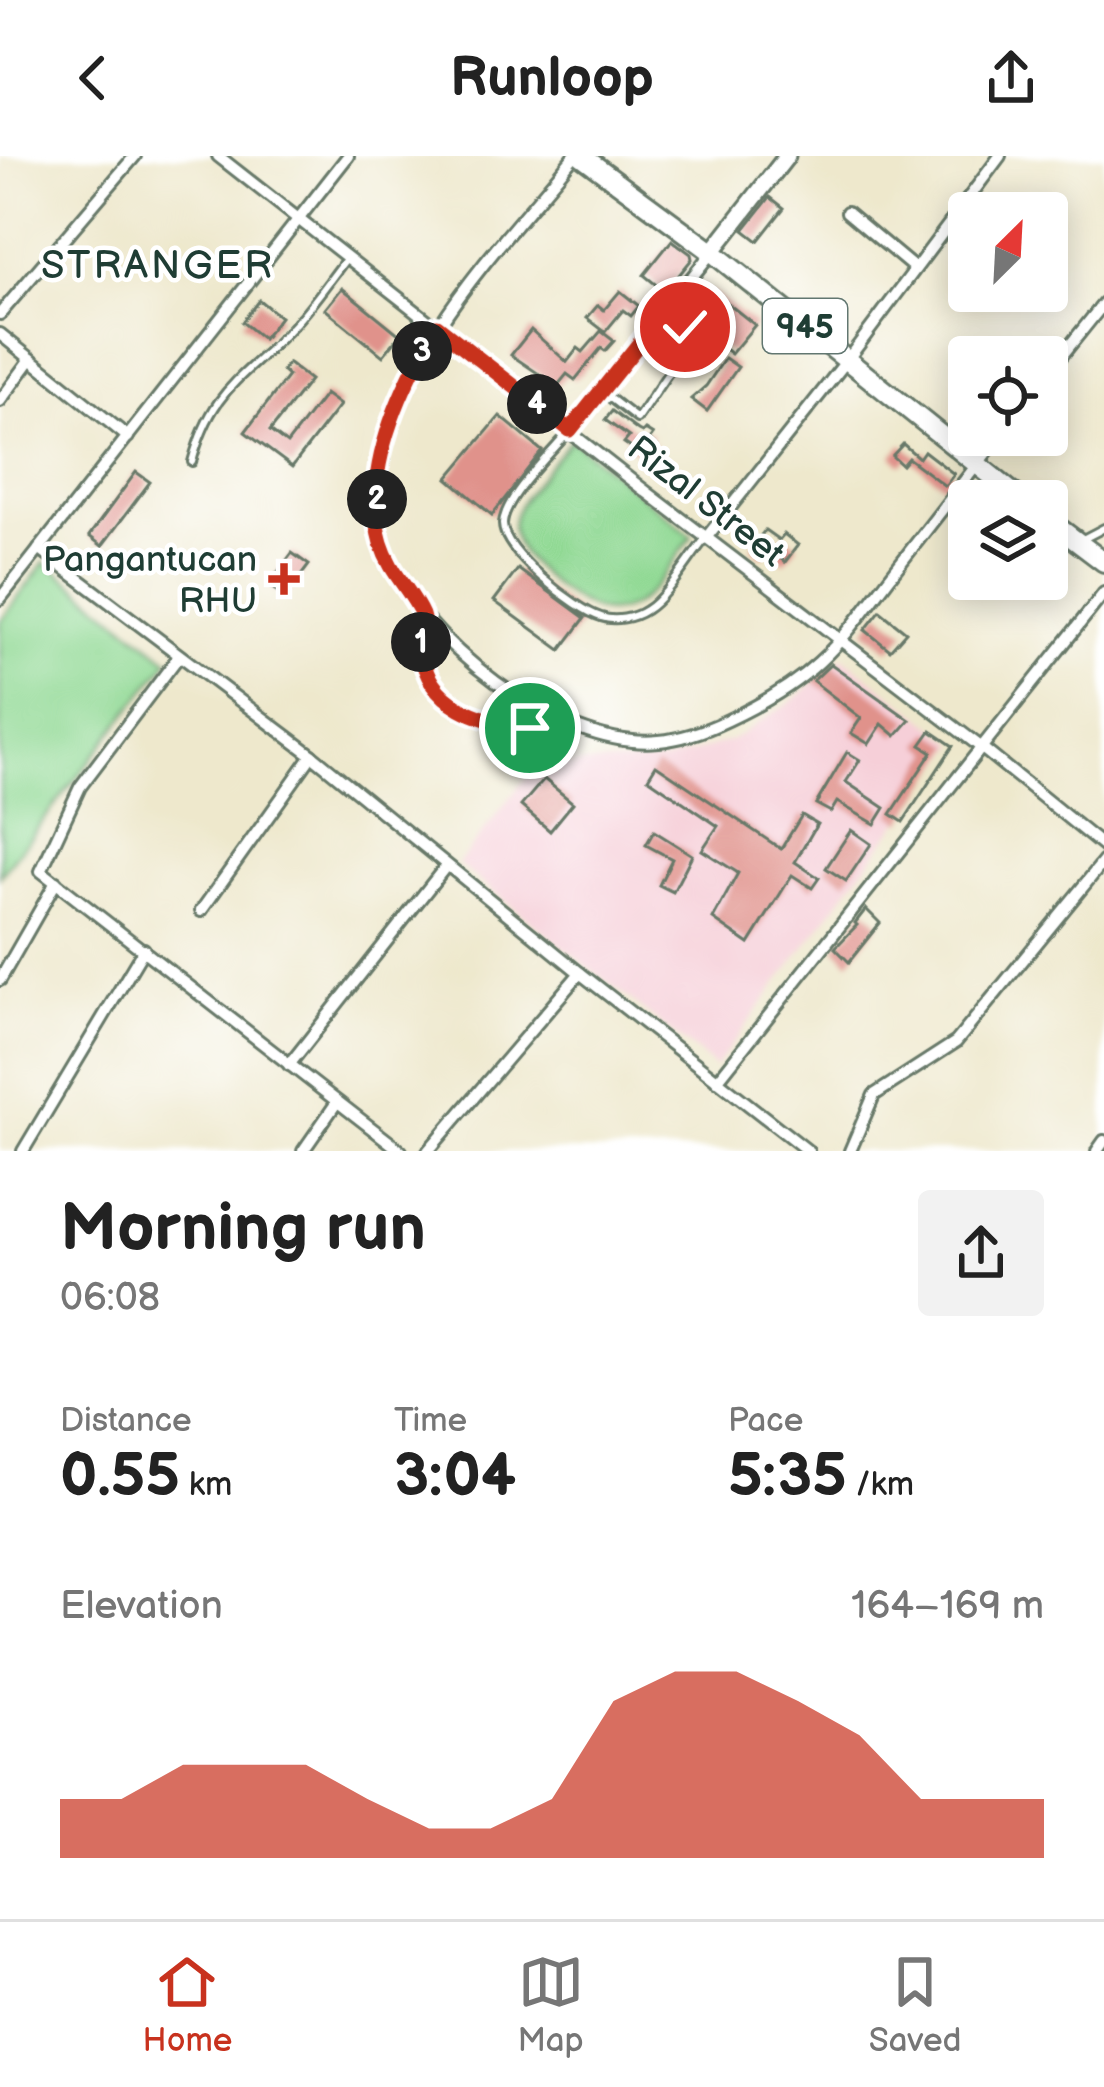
<!DOCTYPE html>
<meta charset="utf-8">
<style>
body{margin:0;font-family:"Balsamiq Sans",sans-serif;background:#f2f2f2;color:#222;height:100vh;display:flex;flex-direction:column;font-size:45px;white-space:nowrap}
*{box-sizing:border-box;margin:0}
p{font-size:39px;color:#767676}
.icon{flex:none;width:66px;height:66px;fill:none;stroke:currentColor;stroke-width:2;stroke-linecap:round;stroke-linejoin:round}
.map{position:relative;height:995px;overflow:hidden}
.side{display:flex;flex-direction:column;background:#fff;flex:1}
.side>*{flex:none}
.needle{width:78px;rotate:24deg}
.fabs{position:absolute;left:948px;top:36px;display:grid;gap:24px}
.fabs a{display:grid;place-items:center;width:120px;height:120px;border-radius:12px;background:#fff;box-shadow:0 6px 30px #0003;font-size:60px}
.pin{position:absolute;display:grid;place-items:center;width:102px;height:102px;color:#fff;margin:-51px;border:6px solid #fff;border-radius:50%;box-shadow:0 3px 12px #0007}
.km{position:absolute;width:60px;height:60px;margin:-30px;border-radius:50%;background:#222;color:#fff;font-size:33px;line-height:60px;text-align:center}
.round{display:grid;place-items:center;flex:none;width:126px;height:126px;border-radius:12px;background:#f2f2f2}
.summary{display:flex;align-items:center;justify-content:space-between;height:204px;padding:0 60px}
h1{font-size:66px;font-weight:800;line-height:90px}
.metrics{display:grid;grid-template-columns:repeat(3,1fr);gap:18px;height:204px;padding:12px 60px}
.metrics div{display:grid;align-content:center}
.metrics b{font-size:60px;font-weight:800}
.metrics small{font-size:33px;font-weight:400}
.metrics p{font-size:33px}
.chart{height:336px;padding:24px 60px}
.chart p{display:flex;justify-content:space-between}
.chart svg{width:100%;height:216px;margin-top:12px;fill:#c8321e;opacity:.7}
header{display:flex;justify-content:space-between;align-items:center;height:156px;padding:0 60px;background:#fff;font-size:54px;font-weight:800}
.tab-bar{display:flex;justify-content:space-around;align-items:center;height:168px;border-top:3px solid #e0e0e0;background:#fff;font-size:33px;color:#767676}
.tab-bar a{display:grid;justify-items:center;gap:6px}
.tab-bar .on{color:#c8321e}
.map>svg:first-child{display:block}
.built{fill:#f6cfd8}
.green{fill:#91d994;stroke:#588b64;stroke-width:3}
.building{fill:#e0928b}
.lines{fill:none;stroke-linecap:round;stroke-linejoin:round}
.lane-casing{stroke:#677969;stroke-width:12}
.street-casing{stroke:#677969;stroke-width:16}
.secondary-casing{stroke:#677969;stroke-width:21}
.primary-casing{stroke:#677969;stroke-width:24}
.lane{stroke:#fff;stroke-width:6}
.street{stroke:#fff;stroke-width:10}
.secondary{stroke:#fff;stroke-width:15}
.primary{stroke:#fff;stroke-width:18}
.route-casing{stroke:#fff;stroke-width:24}
.route{stroke:#c8321e;stroke-width:15}
.poi-dot{fill:#c8321e;stroke:#fff;stroke-width:4.5}
.labels{text-anchor:middle;stroke-width:9;stroke-linejoin:round;paint-order:stroke}
.shield{fill:#fff;stroke:#627771;stroke-width:3}
.shield-label{font-size:33px;font-weight:bold;fill:#1f3d34}
.street-label{font-size:36px;fill:#1f3d34;stroke:#fff}
.poi-label{font-size:36px;fill:#1f3d34;stroke:#fff;text-anchor:end}
.neighbourhood-label{font-size:39px;letter-spacing:3px;fill:#1f3d34;stroke:#fff}
</style>
<header><svg class="icon" aria-label="back" viewBox="0 0 24 24"><path d="M15 5l-7 7 7 7"/></svg>Runloop<svg class="icon" aria-label="share" viewBox="0 0 24 24"><path d="M12 15V3M7 8l5-5 5 5M5 13v7h14v-7"/></svg></header>
<div class="map">
<svg width="1104" height="995" viewBox="0 0 1104 995">
<rect width="100%" height="100%" fill="#fff"/>
<filter id="ink" filterUnits="userSpaceOnUse"><feTurbulence type="fractalNoise" baseFrequency=".00833" numOctaves="2"/><feDisplacementMap in="SourceGraphic" scale="24" xChannelSelector="R" yChannelSelector="G"/><feConvolveMatrix kernelMatrix="1 2 1 2 8 2 1 2 1" color-interpolation-filters="sRGB"/></filter>
<filter id="wash" filterUnits="userSpaceOnUse"><feTurbulence type="fractalNoise" baseFrequency=".004" numOctaves="4" result="noise"/><feDisplacementMap in="SourceGraphic" scale="48" xChannelSelector="R" yChannelSelector="G"/><feGaussianBlur stdDeviation="2.7" result="paint"/><feColorMatrix in="noise" values="0 0 0 0 0 0 0 0 0 0 0 0 0 0 0 0 0 1.4 0 .05"/><feComposite in="paint" operator="in"/></filter>
<g filter="url(#wash)">
<rect width="100%" height="100%" fill="#eee8cc"/>
<path class="built" d="M843,501L957,588L715,911L458,708L535,610L665,605L732,584L795,543Z"/>
<g class="green">
<path d="M571,283L692,380C675,401 656,438 632,450C622,455 607,458 596,454C568,445 507,398 513,366C516,344 557,302 571,283Z"/>
<path d="M45,406L169,504L0,720V466Z"/>
</g>
<g id="blocks">
<g class="building">
<path d="M770,41L784,52L758,85L744,74Z"/>
<path d="M672,84L691,98L692,103L665,136L644,119Z"/>
<path d="M342,132L400,179L383,200L325,153Z"/>
<path d="M620,135L639,150L631,160L623,154L605,176L587,162L598,149L604,154Z"/>
<path d="M712,135L755,169L731,198L717,187L709,198L696,187L705,176L689,163Z"/>
<path d="M259,144L280,161L263,183L242,166Z"/>
<path d="M531,174L567,206L578,192L583,196L601,175L614,185L605,195L601,192L575,224L567,218L549,240L538,231L545,222L511,199Z"/>
<path d="M725,202L738,211L707,255L691,243L706,230Z"/>
<path d="M288,207L310,224L270,275L287,288L325,238L340,249L292,311L245,276L288,220L282,215Z"/>
<path d="M612,255L638,275L642,277L645,274L653,279L649,284L657,290L647,303L624,287L629,281L605,264Z"/>
<path d="M500,260L542,295L492,359L448,322Z"/>
<path d="M903,288L919,302L924,295L954,318L945,330L908,302L902,309L892,300Z"/>
<path d="M136,316L150,326L102,390L89,380Z"/>
<path d="M765,374L779,384L784,378L798,389L785,406L769,393L763,401L751,392Z"/>
<path d="M292,397L309,409L285,441L268,429Z"/>
<path d="M518,413L585,462L561,494L494,445Z"/>
<path d="M880,455L906,476L890,494L865,474Z"/>
<path d="M831,508L910,564L896,580L882,568L869,588L851,577L861,562L813,525Z"/>
<path d="M931,575L953,590L903,666L891,658L932,596L921,589Z"/>
<path d="M847,596L860,604L846,626L885,652L875,668L837,646L831,656L816,648Z"/>
<path d="M656,609L781,693L802,659L817,668L795,706L819,722L812,732L792,719L749,788L713,763L738,717L702,694L718,670L648,622Z"/>
<path d="M544,623L573,647L550,675L521,650Z"/>
<path d="M851,674L871,688L846,725L826,712Z"/>
<path d="M654,675L692,699L673,736L659,729L672,703L646,689Z"/>
<path d="M866,753L880,767L849,806L835,792L857,769L855,767Z"/>
</g>
</g>
</g>
<g filter="url(#ink)">
<use href="#blocks" fill-opacity="0" stroke="#677969" stroke-width="3"/>
<g class="lines">
<g class="lane-casing">
<g id="lane">
<path d="M601,235L637,263L685,192L680,158L669,150"/>
<path d="M568,277C551,297 504,342 503,368C502,395 576,454 601,461C615,466 634,462 646,454C666,442 690,401 706,382"/>
<path d="M192,306C212,231 244,223 292,171C312,150 328,126 346,103"/>
<path d="M1081,384L1104,372"/>
<path d="M424,461C414,554 487,583 568,569"/>
</g>
</g>
<g class="street-casing">
<g id="street">
<path d="M218,0L640,331L982,592L1104,691"/>
<path d="M574,0C497,95 402,186 381,312C376,338 374,366 383,392C415,482 560,595 659,585C682,583 707,574 728,564C760,549 793,530 819,506C846,481 867,451 889,422C926,375 963,327 1000,279"/>
<path d="M847,56L914,112"/>
<path d="M0,158L135,0"/>
<path d="M0,178L128,281"/>
<path d="M1047,218L1104,147"/>
<path d="M0,245L31,203"/>
<path d="M570,274L712,96"/>
<path d="M706,382L848,203L1000,0"/>
<path d="M39,393L312,599L580,817L808,995"/>
<path d="M0,443L348,0"/>
<path d="M179,500L80,631L41,715L401,995"/>
<path d="M201,755L312,599"/>
<path d="M0,824L56,726"/>
<path d="M289,909L446,710"/>
<path d="M717,925L1104,437"/>
<path d="M23,995L144,793"/>
<path d="M303,995L337,946"/>
<path d="M428,995L580,817"/>
<path d="M850,995L874,939L956,886L1104,705"/>
<path d="M1097,995L1104,985"/>
</g>
</g>
<g class="secondary-casing">
<path id="secondary" d="M712,96L787,0"/>
</g>
<g class="primary-casing">
<g id="primary">
<path d="M582,0L712,96L1023,345"/>
<path d="M1047,363L1104,406"/>
</g>
</g>
<use href="#lane" class="lane"/>
<use href="#street" class="street"/>
<use href="#secondary" class="secondary"/>
<use href="#primary" class="primary"/>
</g>
</g>
<g class="lines" filter="url(#ink)">
<g class="route-casing">
<path id="route" d="M530,572C483,566 427,551 421,494C420,483 426,469 422,459C411,434 390,417 381,387C360,316 402,229 437,170L570,274L669,150L680,158L685,171"/>
</g>
<use href="#route" class="route"/>
</g>
<path class="poi-dot" d="M278 405h12v12h12v12h-12v12h-12v-12h-12v-12h12z"/>
<g class="labels">
<rect class="shield" x="763" y="143" width="84" height="54" rx="9"/>
<g class="shield-label">
<text x="805" y="182">945</text>
</g>
<g class="street-label">
<text transform="translate(707 344) rotate(38)" y="13">Rizal Street</text>
</g>
<g class="poi-label">
<text x="257" y="415">Pangantucan<tspan x="257" dy="41">RHU</tspan></text>
</g>
<g class="neighbourhood-label">
<text x="158" y="122">STRANGER</text>
</g>
</g>
</svg>
<div class="fabs">
<a><svg class="needle" viewBox="-14 -14 28 28"><path d="M0-13l5 13h-10z" fill="#e53935"/><path d="M0 13l5-13h-10z" fill="#767676"/></svg></a>
<a><svg class="icon" aria-label="locate" viewBox="0 0 24 24"><circle cx="12" cy="12" r="6"/><path d="M12 2v4M12 18v4M2 12h4M18 12h4"/></svg></a>
<a><svg class="icon" aria-label="layers" viewBox="0 0 24 24"><path d="M12 4l9 5-9 5-9-5zM3 14l9 5 9-5"/></svg></a>
</div>
<div class="pin" style="left:530px;top:572px;background:#1e9e55"><svg class="icon" aria-label="arrive" viewBox="0 0 24 24"><path d="M6 21V4h12l-3 4 3 4H6"/></svg></div>
<div class="pin" style="left:685px;top:171px;background:#d93025"><svg class="icon" aria-label="check" viewBox="0 0 24 24"><path d="M5 12l5 5 9-10"/></svg></div>
<b class="km" style="left:421px;top:486px">1</b>
<b class="km" style="left:377px;top:343px">2</b>
<b class="km" style="left:422px;top:195px">3</b>
<b class="km" style="left:537px;top:248px">4</b>
</div>
<section class="side">
<div class="summary"><div><h1>Morning run</h1><p>06:08</p></div><a class="round"><svg class="icon" aria-label="share" viewBox="0 0 24 24"><path d="M12 15V3M7 8l5-5 5 5M5 13v7h14v-7"/></svg></a></div>
<div class="metrics">
<div><p>Distance</p><b>0.55<small> km</small></b></div>
<div><p>Time</p><b>3:04</b></div>
<div><p>Pace</p><b>5:35<small> /km</small></b></div>
</div>
<div class="chart"><p><span>Elevation</span>164–169 m</p>
<svg viewBox="0 0 160 44" preserveAspectRatio="none"><path d="M0 44V32L10 32L20 25L30 25L40 25L50 32L60 38L70 38L80 32L90 12L100 6L110 6L120 12L130 19L140 32L150 32L160 32V44z"/></svg>
</div>
</section>
<nav class="tab-bar">
<a class="on"><svg class="icon" aria-label="home" viewBox="0 0 24 24"><path d="M3 11l9-7 9 7M6 9v11h12V9"/></svg>Home</a>
<a><svg class="icon" aria-label="map" viewBox="0 0 24 24"><path d="M3 6l6-2 6 2 6-2v14l-6 2-6-2-6 2zM9 4v14M15 6v14"/></svg>Map</a>
<a><svg class="icon" aria-label="saved" viewBox="0 0 24 24"><path d="M7 4h10v16l-5-4-5 4z"/></svg>Saved</a>
</nav>
